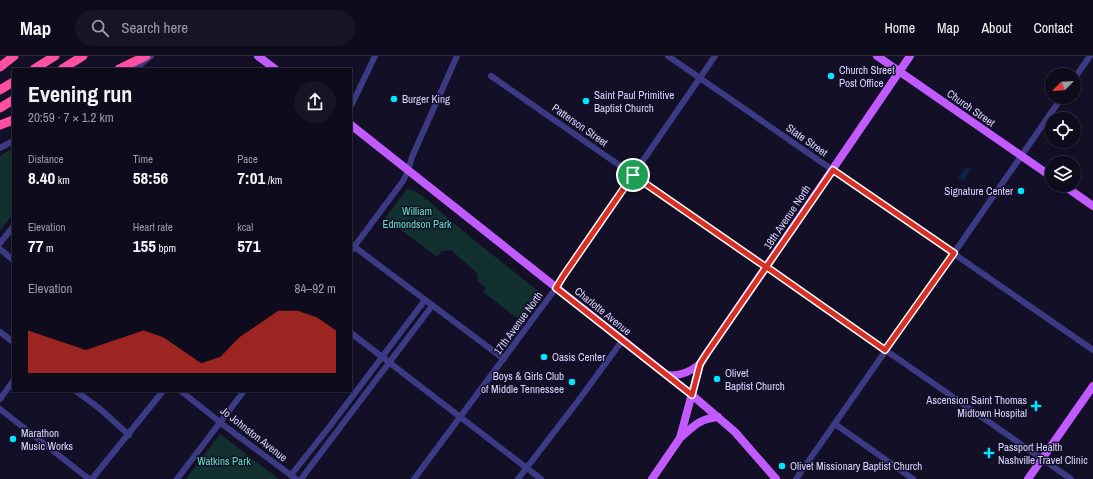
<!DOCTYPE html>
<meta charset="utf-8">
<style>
body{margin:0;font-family:"Archivo Narrow",sans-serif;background:#171425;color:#f1f3f6;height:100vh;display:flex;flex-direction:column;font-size:15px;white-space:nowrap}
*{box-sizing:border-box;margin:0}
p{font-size:13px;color:#9b9ba3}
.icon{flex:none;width:22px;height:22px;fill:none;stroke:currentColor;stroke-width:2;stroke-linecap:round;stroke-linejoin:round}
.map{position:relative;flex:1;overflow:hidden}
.sheet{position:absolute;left:12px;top:12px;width:340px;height:324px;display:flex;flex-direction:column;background:#0e0b1c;border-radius:0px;box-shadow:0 1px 3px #0004,0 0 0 1px #2e2b3b}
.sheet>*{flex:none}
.needle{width:26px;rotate:246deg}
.buttons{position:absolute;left:1045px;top:12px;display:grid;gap:8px}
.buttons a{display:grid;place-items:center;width:36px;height:36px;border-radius:50%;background:#0e0b1c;box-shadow:0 1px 3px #0004,0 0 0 1px #2e2b3b;font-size:20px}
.pin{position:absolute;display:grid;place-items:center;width:34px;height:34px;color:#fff;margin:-17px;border:2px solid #fff;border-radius:50%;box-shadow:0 1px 4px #0007}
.round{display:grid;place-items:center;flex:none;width:42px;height:42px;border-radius:21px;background:#171425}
.head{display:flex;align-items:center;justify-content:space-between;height:68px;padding:0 16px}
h1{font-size:22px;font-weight:800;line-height:30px}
.figures{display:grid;grid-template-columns:repeat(3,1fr);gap:6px;height:68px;padding:4px 16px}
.figures div{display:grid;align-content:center}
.figures b{font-size:17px;font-weight:800}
.figures small{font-size:11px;font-weight:400}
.figures p{font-size:11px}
.chart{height:112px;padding:8px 16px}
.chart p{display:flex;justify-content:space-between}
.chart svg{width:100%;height:72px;margin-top:4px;fill:#d93025;opacity:.7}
header{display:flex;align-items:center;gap:24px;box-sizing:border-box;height:56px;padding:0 20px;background:#0e0b1c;border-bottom:1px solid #2e2b3b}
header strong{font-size:19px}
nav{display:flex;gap:22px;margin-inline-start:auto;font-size:14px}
.search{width:280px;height:36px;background:#171425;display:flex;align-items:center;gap:10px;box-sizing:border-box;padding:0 14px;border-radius:22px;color:#9b9ba3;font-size:15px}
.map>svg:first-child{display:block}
.green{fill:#12302f}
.water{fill:#0c2248}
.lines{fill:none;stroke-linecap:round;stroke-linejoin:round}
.minor{stroke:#3d3a85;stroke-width:6}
.major{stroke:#c25bff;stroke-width:8}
.highway{stroke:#ff4fa3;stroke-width:9}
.route-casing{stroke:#fff;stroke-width:8}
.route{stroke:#d93025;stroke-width:5}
.poi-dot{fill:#00e5ff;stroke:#130f26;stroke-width:1.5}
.labels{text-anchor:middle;stroke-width:3;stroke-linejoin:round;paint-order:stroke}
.poi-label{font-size:11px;fill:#d9d4ff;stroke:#130f26;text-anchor:start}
.street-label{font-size:11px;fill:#d9d4ff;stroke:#130f26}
.park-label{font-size:11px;fill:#5fe0c0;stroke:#130f26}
</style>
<header>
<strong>Map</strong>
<div class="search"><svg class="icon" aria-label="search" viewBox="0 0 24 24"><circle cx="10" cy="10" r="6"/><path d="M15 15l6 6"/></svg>Search here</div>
<nav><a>Home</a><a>Map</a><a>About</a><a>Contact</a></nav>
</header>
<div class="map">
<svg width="1093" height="423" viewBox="0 0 1093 423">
<rect width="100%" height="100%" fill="#130f26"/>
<g class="green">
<path d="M13,92V158L0,174V100Z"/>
<path d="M407,133C415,132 436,151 442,157C473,184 506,209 538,235L539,244L522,266L483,236L486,232L478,226L477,217L451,194L442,195L437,201L385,162Z"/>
<path d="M220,378L279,423H186Z"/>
</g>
<path class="water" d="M966,111L971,114L963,125L958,122Z"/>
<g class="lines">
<g class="minor">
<path d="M668,0L1093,294"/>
<path d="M135,13L151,0"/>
<path d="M491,20L1071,423"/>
<path d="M1074,23L1090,0"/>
<path d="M351,50L375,0"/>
<path d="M0,92L13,85"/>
<path d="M0,187L13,171"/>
<path d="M352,189L504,303"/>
<path d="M0,193L13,204"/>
<path d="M351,195L403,125L408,115L412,101L457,0"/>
<path d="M0,276L13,286"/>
<path d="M351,277L541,423"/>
<path d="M76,335L99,352L129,379"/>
<path d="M181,335L226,371L296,423"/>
<path d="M0,343L13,325"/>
<path d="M0,353L89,423"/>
<path d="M835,368L913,423"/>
<path d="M291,419L330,370L425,244"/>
<path d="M92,423L163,335"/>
<path d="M177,423L244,335"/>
<path d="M301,423L432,250"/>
<path d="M414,423L556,232L564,219L715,0"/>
<path d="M518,423L578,345L622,285"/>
<path d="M796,423L954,197L1062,41"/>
</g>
<g class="major">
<path d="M258,0L275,13"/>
<path d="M877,0L1052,121"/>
<path d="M351,69L692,339L735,376L776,423"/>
<path d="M1063,129L1093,150"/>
<path d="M667,319C680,321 690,316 700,308"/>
<path d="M680,382C694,370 699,363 718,361"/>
<path d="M652,423L680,382L700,308L707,297L910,0"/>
<path d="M1028,423L1093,330"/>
</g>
<g class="highway">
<path d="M0,11L14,0"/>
<path d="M34,13L55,0"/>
<path d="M62,13L83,0"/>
<path d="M119,13L146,0"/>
<path d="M0,34L13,26"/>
<path d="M0,52L13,44"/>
<path d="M0,69L13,64"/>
</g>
</g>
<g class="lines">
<g class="route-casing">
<path id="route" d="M633,119L564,219L556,232L692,339L700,308L707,297L833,114L954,197L885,294L771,214L760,207L633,119"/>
</g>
<use href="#route" class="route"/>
</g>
<g class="poi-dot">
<circle cx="831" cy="20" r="4"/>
<circle cx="394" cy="43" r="4"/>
<circle cx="586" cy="45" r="4"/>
<circle cx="1021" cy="135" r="4"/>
<circle cx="544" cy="301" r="4"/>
<circle cx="717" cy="323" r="4"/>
<circle cx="572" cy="326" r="4"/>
<path d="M1034 344h4v4h4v4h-4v4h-4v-4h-4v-4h4z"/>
<circle cx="13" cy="383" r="4"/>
<path d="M987 391h4v4h4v4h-4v4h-4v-4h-4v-4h4z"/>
<circle cx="782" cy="410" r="4"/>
</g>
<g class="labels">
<g class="poi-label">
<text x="839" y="18">Church Street<tspan x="839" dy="13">Post Office</tspan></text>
<text x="594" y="43">Saint Paul Primitive<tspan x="594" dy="13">Baptist Church</tspan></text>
<text x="402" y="47">Burger King</text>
<text x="1013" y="139" text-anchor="end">Signature Center</text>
<text x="552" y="305">Oasis Center</text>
<text x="725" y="321">Olivet<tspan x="725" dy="13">Baptist Church</tspan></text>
<text x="564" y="324" text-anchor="end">Boys &amp; Girls Club<tspan x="564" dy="13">of Middle Tennessee</tspan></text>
<text x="1027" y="348" text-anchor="end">Ascension Saint Thomas<tspan x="1027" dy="13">Midtown Hospital</tspan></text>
<text x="21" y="381">Marathon<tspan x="21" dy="13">Music Works</tspan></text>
<text x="998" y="395">Passport Health<tspan x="998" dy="13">Nashville Travel Clinic</tspan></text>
<text x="790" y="414">Olivet Missionary Baptist Church</text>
</g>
<g class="street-label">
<text transform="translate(971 52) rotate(35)" y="4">Church Street</text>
<text transform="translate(580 69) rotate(35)" y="4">Patterson Street</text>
<text transform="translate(807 84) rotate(35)" y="4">State Street</text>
<text transform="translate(787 161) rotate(-56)" y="4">18th Avenue North</text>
<text transform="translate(603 255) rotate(39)" y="4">Charlotte Avenue</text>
<text transform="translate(518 267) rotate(-54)" y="4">17th Avenue North</text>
<text transform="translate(254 378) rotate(38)" y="4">Jo Johnston Avenue</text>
</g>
<g class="park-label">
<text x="417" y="159">William<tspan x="417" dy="13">Edmondson Park</tspan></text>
<text x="224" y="409">Watkins Park</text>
</g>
</g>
</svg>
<div class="buttons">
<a><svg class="needle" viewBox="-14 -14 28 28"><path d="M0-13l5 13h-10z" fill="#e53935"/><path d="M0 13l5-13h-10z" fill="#9b9ba3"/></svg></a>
<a><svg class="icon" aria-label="locate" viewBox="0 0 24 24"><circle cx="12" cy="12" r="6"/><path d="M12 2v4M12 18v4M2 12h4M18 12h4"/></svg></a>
<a><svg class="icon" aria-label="layers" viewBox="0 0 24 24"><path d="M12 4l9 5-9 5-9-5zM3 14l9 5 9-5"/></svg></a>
</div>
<div class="pin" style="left:633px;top:119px;background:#1e9e55"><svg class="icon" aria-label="arrive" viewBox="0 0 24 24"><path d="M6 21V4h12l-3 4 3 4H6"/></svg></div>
<section class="sheet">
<div class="head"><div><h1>Evening run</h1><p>20:59 · 7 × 1.2 km</p></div><a class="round"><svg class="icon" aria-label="share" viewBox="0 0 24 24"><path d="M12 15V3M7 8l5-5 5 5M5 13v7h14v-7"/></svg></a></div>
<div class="figures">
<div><p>Distance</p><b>8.40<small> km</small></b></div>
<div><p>Time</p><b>58:56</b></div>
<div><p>Pace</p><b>7:01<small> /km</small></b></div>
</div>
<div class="figures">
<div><p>Elevation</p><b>77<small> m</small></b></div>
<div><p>Heart rate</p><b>155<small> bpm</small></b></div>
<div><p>kcal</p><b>571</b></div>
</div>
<div class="chart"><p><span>Elevation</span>84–92 m</p>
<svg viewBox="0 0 160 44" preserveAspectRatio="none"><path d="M0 44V18L10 22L20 26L30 30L40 26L50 22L60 18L70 22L80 30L90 38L100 34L110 22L120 14L130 6L140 6L150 10L160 18V44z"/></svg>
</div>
</section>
</div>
